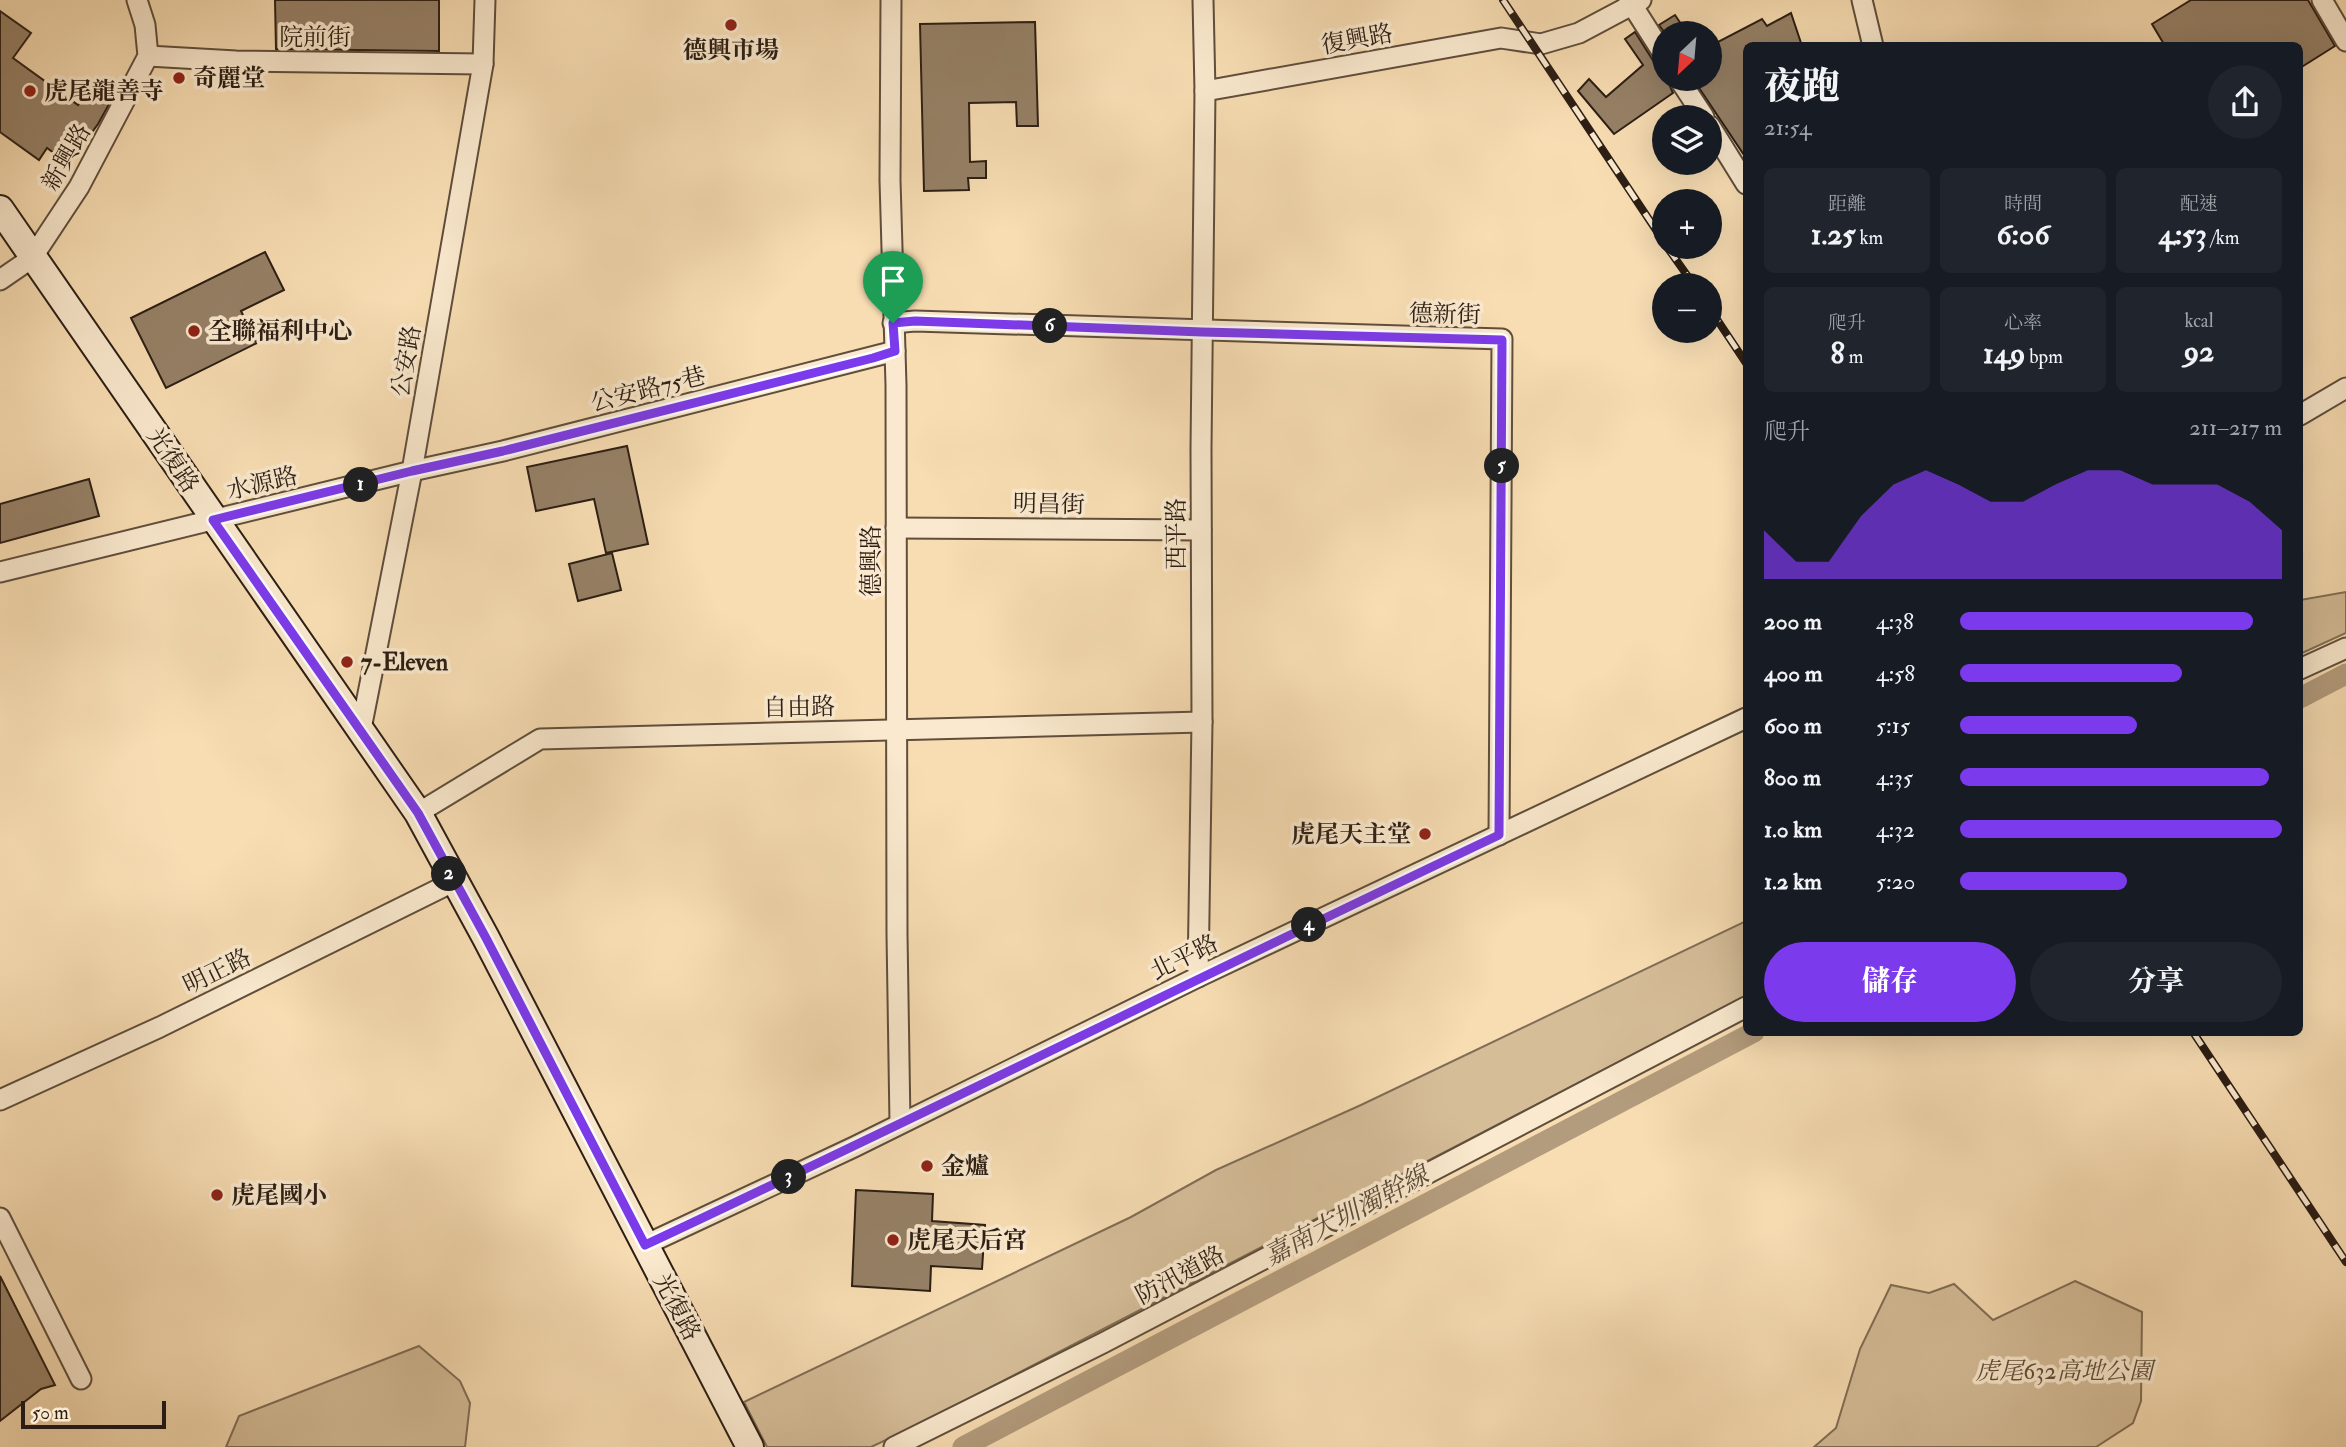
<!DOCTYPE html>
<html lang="zh-TW">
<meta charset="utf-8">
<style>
body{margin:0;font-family:"IM FELL Double Pica","Noto Serif TC",serif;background:#20242c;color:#f1f3f6;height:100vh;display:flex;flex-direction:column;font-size:26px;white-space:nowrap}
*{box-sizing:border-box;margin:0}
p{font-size:23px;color:#9ea1a6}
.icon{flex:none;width:38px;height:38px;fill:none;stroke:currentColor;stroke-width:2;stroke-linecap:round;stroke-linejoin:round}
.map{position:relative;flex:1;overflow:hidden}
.panel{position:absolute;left:1743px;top:42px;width:560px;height:994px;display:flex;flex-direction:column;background:#171b24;border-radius:10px;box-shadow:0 7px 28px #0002}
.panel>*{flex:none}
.needle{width:46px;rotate:206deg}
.fabs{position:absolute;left:1652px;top:21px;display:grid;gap:14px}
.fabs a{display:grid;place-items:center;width:70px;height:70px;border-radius:50%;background:#171b24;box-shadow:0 7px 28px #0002;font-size:35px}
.scale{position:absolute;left:21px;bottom:18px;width:145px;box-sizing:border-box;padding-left:7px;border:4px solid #2c1e14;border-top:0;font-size:19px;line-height:24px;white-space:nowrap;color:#2c1e14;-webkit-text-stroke:5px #fae9ce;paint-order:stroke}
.pin{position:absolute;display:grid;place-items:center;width:60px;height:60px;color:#fff;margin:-72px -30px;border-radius:50% 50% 50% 0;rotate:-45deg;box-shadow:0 0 7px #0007}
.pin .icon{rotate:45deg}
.km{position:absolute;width:35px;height:35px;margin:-18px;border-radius:50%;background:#222;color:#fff;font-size:19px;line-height:35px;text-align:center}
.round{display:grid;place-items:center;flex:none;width:74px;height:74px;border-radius:37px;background:#20242c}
.headline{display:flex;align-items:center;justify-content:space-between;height:119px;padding:0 21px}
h1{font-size:38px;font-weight:800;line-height:52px}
.metrics{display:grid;grid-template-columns:repeat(3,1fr);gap:10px;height:119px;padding:7px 21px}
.metrics div{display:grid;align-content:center;border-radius:10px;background:#20242c;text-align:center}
.metrics b{font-size:30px;font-weight:800}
.metrics small{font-size:19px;font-weight:400}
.metrics p{font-size:19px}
.chart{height:196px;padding:14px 21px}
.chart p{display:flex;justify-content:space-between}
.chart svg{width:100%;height:126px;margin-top:7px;fill:#7c3aed;opacity:.7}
.cta{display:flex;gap:14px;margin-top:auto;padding:14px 21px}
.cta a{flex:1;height:80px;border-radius:42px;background:#7c3aed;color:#fff;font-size:28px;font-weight:800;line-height:80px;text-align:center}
.cta a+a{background:#20242c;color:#f1f3f6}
ul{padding:0 21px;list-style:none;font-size:23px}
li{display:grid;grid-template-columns:112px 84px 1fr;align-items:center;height:52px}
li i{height:18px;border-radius:9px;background:#7c3aed}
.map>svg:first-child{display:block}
.green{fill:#d5bd98;stroke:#806e56;stroke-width:2}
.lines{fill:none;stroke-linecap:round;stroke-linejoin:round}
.canal{stroke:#b39c7d;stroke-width:21}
.building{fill:#968167;stroke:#2c1e14;stroke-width:2}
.street-casing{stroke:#5f4e3c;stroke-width:23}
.secondary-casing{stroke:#2c1e14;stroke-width:30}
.street{stroke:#fae9ce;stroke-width:19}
.secondary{stroke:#fae9ce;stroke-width:26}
.rail-casing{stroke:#2c1e14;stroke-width:8}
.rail{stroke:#fae9ce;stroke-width:5;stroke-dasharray:16;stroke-linecap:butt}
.route-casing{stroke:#fff;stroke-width:14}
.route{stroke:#7c3aed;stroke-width:9}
.poi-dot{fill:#8f2418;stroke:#fae9ce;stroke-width:2.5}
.labels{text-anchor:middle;stroke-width:7;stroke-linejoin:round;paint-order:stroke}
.street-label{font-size:24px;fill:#2c1e14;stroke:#fae9ce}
.poi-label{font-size:24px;font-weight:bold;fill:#2c1e14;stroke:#fae9ce;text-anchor:start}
.park-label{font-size:24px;font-style:italic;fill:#5f4e3c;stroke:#fae9ce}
.water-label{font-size:26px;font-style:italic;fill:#5b4a39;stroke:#fae9ce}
</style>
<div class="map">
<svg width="2346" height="1447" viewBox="0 0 2346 1447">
<rect width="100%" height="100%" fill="#f8ddb3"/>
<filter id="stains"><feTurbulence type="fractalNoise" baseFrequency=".00286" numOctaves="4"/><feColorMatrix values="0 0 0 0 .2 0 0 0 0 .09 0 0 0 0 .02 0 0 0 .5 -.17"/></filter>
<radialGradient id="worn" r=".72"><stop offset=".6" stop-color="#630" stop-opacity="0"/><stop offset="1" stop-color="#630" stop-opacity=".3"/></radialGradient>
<g class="green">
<path d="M2346,592V633L2300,654V600Z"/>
<path d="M1746,921V996L916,1426L871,1447H767L744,1402L1131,1217L1216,1170L1361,1105Z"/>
<path d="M2075,1281L2142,1312L2141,1401L2133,1423L2096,1447H1814L1836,1428L1860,1349L1891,1285L1929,1293L1954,1284L1993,1320Z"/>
<path d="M419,1346L460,1381L470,1403L465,1447H226L239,1416Z"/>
</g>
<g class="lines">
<g class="canal">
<path d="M2300,698L2346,674"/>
<path d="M963,1447L1754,1032"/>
</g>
</g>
<g class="building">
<path d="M275,0H439V51L276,49Z"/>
<path d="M2191,0H2308L2335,46L2300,68V46H2165L2152,24Z"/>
<path d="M0,11L31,33L13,58L78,105L94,83L113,97L98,124L69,164L47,148L39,160L0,132Z"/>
<path d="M1791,13L1802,46H1746V158L1693,79H1710V46L1762,19L1767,26Z"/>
<path d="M1675,15L1687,33H1665L1659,25Z"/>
<path d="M1035,22L1038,126H1017L1016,102L969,103L970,162L986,161V178H968L969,190L924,191L920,24Z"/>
<path d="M1635,32L1654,62L1664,67V79H1667L1673,93L1614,134L1578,91L1589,79L1606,97L1643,65L1625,39Z"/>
<path d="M265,252L284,290L241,311L257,343L166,388L131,318Z"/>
<path d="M627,446L648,544L606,553L594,499L536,511L527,467Z"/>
<path d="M89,479L99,516L0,543V504Z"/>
<path d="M612,553L621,590L578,601L569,564Z"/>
<path d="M856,1190L933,1194L932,1221L985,1225L982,1269L931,1266L930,1291L852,1286Z"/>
<path d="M0,1276L55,1385L41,1389L0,1421Z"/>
</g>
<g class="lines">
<g class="street-casing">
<g id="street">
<path d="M891,0L890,180L896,385L897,934L900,1123"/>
<path d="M1629,0L1664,55"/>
<path d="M1862,0L1873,46"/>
<path d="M2322,0L2346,41"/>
<path d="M148,56L236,61L483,64"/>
<path d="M1679,79L1704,117"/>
<path d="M1205,91L1501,38L1541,44L1579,33L1641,0"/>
<path d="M1710,126L1746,184"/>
<path d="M0,280L32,258L79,187L148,56L145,25L137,0"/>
<path d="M893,323L915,321L1502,339L1499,835"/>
<path d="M2300,415L2346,388"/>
<path d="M896,528L1201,530"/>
<path d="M0,572L412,471L503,451L895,351"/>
<path d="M2300,669L2346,648"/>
<path d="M361,729L412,471L483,64L485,0"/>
<path d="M418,813L540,739L1202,722"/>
<path d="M1198,977L1202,722L1201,449L1205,91L1203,0"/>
<path d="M0,1100L160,1027L453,882"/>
<path d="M0,1218L81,1379"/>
<path d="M645,1245L854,1147L1198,977L1746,718"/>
<path d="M894,1447L1103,1343L1746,1007"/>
</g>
</g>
<g class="secondary-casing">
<path id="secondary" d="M0,209L418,813L486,938L750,1447"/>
</g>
<use href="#street" class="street"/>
<use href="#secondary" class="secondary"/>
<g class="rail-casing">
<g id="rail">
<path d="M1503,0L1664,242"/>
<path d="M1667,247L1694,285"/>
<path d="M1710,309L1746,363"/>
<path d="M2193,1032L2346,1262"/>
</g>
</g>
<use href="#rail" class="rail"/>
</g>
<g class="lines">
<g class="route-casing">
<path id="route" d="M915,321L1202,332L1502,340L1499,835C1214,970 931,1111 645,1245L486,938L418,813L213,520L412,471L503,451L873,358L895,351L893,323Z"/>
</g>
<use href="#route" class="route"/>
</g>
<g class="poi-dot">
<circle cx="731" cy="25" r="7"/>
<circle cx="179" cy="78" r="7"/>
<circle cx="30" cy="91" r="7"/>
<circle cx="194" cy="331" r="7"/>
<circle cx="347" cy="662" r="7"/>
<circle cx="1425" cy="834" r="7"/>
<circle cx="927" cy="1166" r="7"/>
<circle cx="217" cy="1195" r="7"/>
<circle cx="893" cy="1240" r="7"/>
</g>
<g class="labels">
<g class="street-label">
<text x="315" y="45">院前街</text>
<text transform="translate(1357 39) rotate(-10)" y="8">復興路</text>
<text transform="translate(66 157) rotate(-60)" y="8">新興路</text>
<text transform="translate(1445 314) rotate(1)" y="8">德新街</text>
<text transform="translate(406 361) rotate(-80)" y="8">公安路</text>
<text transform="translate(648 389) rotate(-14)" y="8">公安路75巷</text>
<text transform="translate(173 460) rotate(56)" y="8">光復路</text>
<text transform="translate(262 483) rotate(-13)" y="8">水源路</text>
<text transform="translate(1049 504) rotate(1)" y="8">明昌街</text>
<text transform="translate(1176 534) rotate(-90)" y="8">西平路</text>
<text transform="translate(871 561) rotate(-90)" y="8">德興路</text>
<text transform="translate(799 707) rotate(-1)" y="8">自由路</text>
<text transform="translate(1184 957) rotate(-26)" y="8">北平路</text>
<text transform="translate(217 971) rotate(-26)" y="8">明正路</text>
<text transform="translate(1180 1275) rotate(-28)" y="8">防汛道路</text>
<text transform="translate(677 1307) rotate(62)" y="8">光復路</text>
</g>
<g class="poi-label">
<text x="731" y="58" text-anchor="middle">德興市場</text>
<text x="193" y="86">奇麗堂</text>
<text x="44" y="99">虎尾龍善寺</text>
<text x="208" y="339">全聯福利中心</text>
<text x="361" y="670">7-Eleven</text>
<text x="1411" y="842" text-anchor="end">虎尾天主堂</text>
<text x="941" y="1174">金爐</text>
<text x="231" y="1203">虎尾國小</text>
<text x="907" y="1248">虎尾天后宮</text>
</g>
<g class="park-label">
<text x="2064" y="1379">虎尾632高地公園</text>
</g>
<g class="water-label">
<text transform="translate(1346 1215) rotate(-28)" y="9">嘉南大圳濁幹線</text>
</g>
</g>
<rect width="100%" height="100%" filter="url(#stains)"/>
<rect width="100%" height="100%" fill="url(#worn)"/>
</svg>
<div class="fabs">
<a><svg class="needle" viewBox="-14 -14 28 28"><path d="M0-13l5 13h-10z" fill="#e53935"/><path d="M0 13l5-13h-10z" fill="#9ea1a6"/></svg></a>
<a><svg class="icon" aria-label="layers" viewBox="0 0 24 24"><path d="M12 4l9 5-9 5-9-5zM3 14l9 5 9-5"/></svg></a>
<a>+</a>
<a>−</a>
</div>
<div class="scale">50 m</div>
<div class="pin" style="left:893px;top:323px;background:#1e9e55"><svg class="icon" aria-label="arrive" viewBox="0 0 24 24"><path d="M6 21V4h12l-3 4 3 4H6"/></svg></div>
<b class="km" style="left:361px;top:485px">1</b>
<b class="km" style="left:449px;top:874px">2</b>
<b class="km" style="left:789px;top:1177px">3</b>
<b class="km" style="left:1309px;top:925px">4</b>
<b class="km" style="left:1502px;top:466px">5</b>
<b class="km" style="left:1050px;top:326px">6</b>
<section class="panel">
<div class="headline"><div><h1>夜跑</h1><p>21:54</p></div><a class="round"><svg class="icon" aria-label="share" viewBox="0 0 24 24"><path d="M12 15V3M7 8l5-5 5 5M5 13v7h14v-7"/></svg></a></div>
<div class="metrics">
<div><p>距離</p><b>1.25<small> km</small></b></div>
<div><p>時間</p><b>6:06</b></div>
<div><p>配速</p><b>4:53<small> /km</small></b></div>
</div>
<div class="metrics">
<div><p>爬升</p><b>8<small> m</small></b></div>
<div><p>心率</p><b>149<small> bpm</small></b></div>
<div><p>kcal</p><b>92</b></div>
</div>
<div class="chart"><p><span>爬升</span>211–217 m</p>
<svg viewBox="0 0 160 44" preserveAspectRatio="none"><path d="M0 44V27L10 38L20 38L30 22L40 11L50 6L60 11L70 17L80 17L90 11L100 6L110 6L120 11L130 11L140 11L150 17L160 27V44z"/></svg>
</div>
<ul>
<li><b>200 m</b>4:38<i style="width:91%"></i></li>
<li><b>400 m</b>4:58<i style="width:69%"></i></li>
<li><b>600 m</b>5:15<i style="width:55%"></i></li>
<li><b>800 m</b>4:35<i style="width:96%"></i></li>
<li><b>1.0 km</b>4:32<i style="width:100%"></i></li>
<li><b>1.2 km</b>5:20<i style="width:52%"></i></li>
</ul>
<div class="cta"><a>儲存</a><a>分享</a></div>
</section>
</div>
